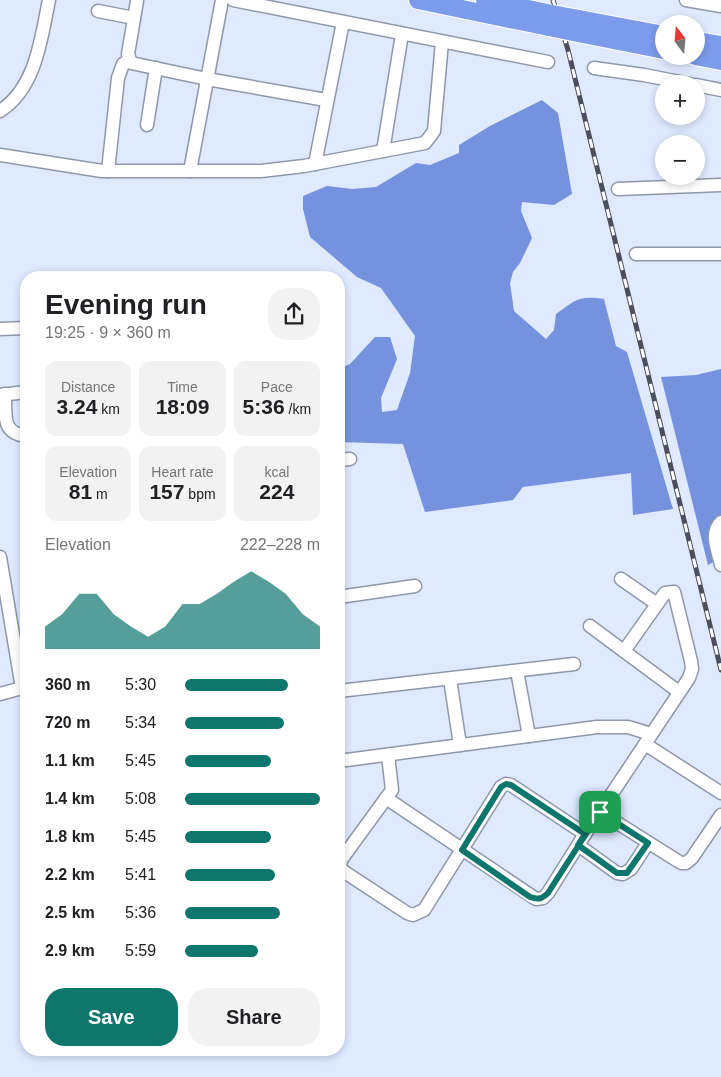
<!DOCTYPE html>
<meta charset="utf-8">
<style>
body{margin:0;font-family:Helvetica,sans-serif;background:#f2f2f2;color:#202124;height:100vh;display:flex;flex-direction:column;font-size:19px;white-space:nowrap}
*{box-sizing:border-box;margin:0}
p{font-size:16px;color:#757577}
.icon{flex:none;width:28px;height:28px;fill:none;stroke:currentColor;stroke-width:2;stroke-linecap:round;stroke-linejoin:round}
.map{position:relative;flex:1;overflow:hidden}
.details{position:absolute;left:20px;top:271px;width:325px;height:785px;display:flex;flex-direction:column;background:#fff;border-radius:20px;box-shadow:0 2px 8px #0003}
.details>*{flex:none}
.needle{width:32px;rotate:344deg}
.controls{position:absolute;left:655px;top:15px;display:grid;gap:10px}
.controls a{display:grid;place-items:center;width:50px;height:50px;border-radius:50%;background:#fff;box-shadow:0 2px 8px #0003;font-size:25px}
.pin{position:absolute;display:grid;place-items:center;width:42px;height:42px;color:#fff;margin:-21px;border-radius:10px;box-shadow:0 2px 8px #0006}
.round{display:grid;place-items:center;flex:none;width:52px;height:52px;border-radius:20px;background:#f2f2f2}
.headline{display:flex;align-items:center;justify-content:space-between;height:85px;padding:0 25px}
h1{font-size:28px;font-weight:600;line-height:38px}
.metrics{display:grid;grid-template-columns:repeat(3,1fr);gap:8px;height:85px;padding:5px 25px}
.metrics div{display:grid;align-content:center;border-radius:12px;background:#f2f2f2;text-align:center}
.metrics b{font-size:21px;font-weight:600}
.metrics small{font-size:14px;font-weight:400}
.metrics p{font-size:14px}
.chart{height:140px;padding:10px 25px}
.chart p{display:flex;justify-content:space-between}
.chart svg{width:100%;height:90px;margin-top:5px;fill:#0f766e;opacity:.7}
.primary-button{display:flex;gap:10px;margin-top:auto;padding:10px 25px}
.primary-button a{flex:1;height:58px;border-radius:20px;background:#0f766e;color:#fff;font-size:20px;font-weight:600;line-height:58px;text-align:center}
.primary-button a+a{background:#f2f2f2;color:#202124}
ul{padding:0 25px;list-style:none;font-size:16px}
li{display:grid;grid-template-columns:80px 60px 1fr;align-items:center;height:38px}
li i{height:12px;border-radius:6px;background:#0f766e}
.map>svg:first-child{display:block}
.water{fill:#7592de}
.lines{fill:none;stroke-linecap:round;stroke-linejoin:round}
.minor-casing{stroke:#8e97ab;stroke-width:15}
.highway-casing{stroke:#fff;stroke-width:20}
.minor{stroke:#fff;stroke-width:12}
.highway{stroke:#7c9beb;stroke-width:18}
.rail-casing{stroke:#4a4f5b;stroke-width:5}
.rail{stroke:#fff;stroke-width:3;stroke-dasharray:9;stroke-linecap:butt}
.highway-bridge-casing{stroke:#fff;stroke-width:20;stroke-linecap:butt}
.highway-bridge{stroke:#7c9beb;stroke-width:18}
.route-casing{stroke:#fff;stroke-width:10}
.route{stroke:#0f766e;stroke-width:6}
</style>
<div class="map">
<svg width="721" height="1077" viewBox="0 0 721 1077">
<rect width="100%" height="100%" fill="#dfe9ff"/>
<g class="water">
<path d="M542,100L558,113L572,194L554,205L522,202L521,211L532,238L520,263L513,272L510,283L514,311L546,339L554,330L556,314C575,300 579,295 604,299L616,346L627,352L673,509L633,515L631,473L523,487L513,500L425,512L403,444L339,442V369L350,364L375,337H390L397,359L381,398L382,412L397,410L410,373L415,336L381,288L357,277L310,237L303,209V196L327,186L352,189L376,187L416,163L430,165L459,153V145L490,126Z"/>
<path d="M721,369V515L715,519L721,558L708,565L661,377L696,375Z"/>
</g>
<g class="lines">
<g class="minor-casing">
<g id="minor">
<path d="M233,0L548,62"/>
<path d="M686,0L721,6"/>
<path d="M137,1L128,54L131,63L207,79L326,100"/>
<path d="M98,11L134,18"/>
<path d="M594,68L644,75L690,84"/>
<path d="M696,85L721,90"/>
<path d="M0,111C36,88 41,39 49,0"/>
<path d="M147,125L156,68"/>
<path d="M383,151L402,34"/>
<path d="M0,155L102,171H261L304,166L425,143L434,131L442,42"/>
<path d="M315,164L343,22"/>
<path d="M108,171L118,78L123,64L129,60"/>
<path d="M190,171L222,0"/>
<path d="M618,189L721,185"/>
<path d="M636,254H721"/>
<path d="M0,329L26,328"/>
<path d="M5,394C6,415 1,433 26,436"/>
<path d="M0,395L26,392"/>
<path d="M339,460L350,459"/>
<path d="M721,522C709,533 718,551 721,565"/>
<path d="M0,557L22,688H26"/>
<path d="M621,579L657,604"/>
<path d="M339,597L415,586"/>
<path d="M590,626L679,692"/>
<path d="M517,671L529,736"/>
<path d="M450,679L460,745"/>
<path d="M339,691L574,664"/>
<path d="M0,694L22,688L25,681"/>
<path d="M645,744L721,793"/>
<path d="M388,755L392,790L341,860L340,866L343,871L407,913L413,915L424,910L501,787L506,784L511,785L585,834L689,678L692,669L691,661L674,592L665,593L624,651"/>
<path d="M339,761L597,727H628L651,734"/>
<path d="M386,798L536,899L543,898L548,893L585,834"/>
<path d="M600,812L681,863H686L692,858L721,815"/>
<path d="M578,845L617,873L623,874L631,869L648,843"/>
</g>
</g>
<g class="highway-casing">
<g id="highway">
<path d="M418,0L549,27"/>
<path d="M485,0L552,14"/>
<path d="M579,19L664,35"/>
<path d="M578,33L664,50"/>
<path d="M696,41L721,45"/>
<path d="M695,56L721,61"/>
</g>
</g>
<use href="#minor" class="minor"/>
<use href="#highway" class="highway"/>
<g class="rail-casing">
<path id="rail" d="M553,0L568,50L721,670"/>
</g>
<use href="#rail" class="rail"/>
<g class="highway-bridge-casing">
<g id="highway-bridge">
<path d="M552,14L579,19"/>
<path d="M549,27L578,33"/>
</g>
</g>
<use href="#highway-bridge" class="highway-bridge"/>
</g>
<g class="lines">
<g class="route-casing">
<path id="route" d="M600,812L548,893C542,899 538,900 530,897L462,850L501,787L506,784L511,785L585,834L578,845L617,873H627L648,843L600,812"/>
</g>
<use href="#route" class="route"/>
</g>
</svg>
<div class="controls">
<a><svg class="needle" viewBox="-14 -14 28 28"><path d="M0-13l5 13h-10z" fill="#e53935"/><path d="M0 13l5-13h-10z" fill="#757577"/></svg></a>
<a>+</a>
<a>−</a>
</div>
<div class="pin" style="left:600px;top:812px;background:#1e9e55"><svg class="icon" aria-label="arrive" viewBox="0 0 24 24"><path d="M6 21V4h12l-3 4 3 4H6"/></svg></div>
<section class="details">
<div class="headline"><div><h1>Evening run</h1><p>19:25 · 9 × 360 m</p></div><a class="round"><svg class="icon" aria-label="share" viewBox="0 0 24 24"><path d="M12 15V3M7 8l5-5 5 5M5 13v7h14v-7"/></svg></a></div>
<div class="metrics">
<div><p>Distance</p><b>3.24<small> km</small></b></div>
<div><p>Time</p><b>18:09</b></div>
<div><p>Pace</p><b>5:36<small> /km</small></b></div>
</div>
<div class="metrics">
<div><p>Elevation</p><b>81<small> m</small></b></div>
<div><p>Heart rate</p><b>157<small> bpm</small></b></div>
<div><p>kcal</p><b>224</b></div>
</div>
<div class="chart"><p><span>Elevation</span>222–228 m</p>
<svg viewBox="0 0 160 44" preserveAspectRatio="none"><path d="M0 44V33L10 27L20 17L30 17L40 27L50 33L60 38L70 33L80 22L90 22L100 17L110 11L120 6L130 11L140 17L150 27L160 33V44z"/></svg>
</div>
<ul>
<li><b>360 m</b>5:30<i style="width:76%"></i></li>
<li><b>720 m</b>5:34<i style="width:73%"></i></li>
<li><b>1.1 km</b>5:45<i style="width:64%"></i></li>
<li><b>1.4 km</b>5:08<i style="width:100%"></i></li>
<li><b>1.8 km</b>5:45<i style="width:64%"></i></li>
<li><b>2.2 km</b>5:41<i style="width:67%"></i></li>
<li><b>2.5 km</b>5:36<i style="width:70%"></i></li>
<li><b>2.9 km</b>5:59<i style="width:54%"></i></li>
</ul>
<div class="primary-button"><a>Save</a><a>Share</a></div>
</section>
</div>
